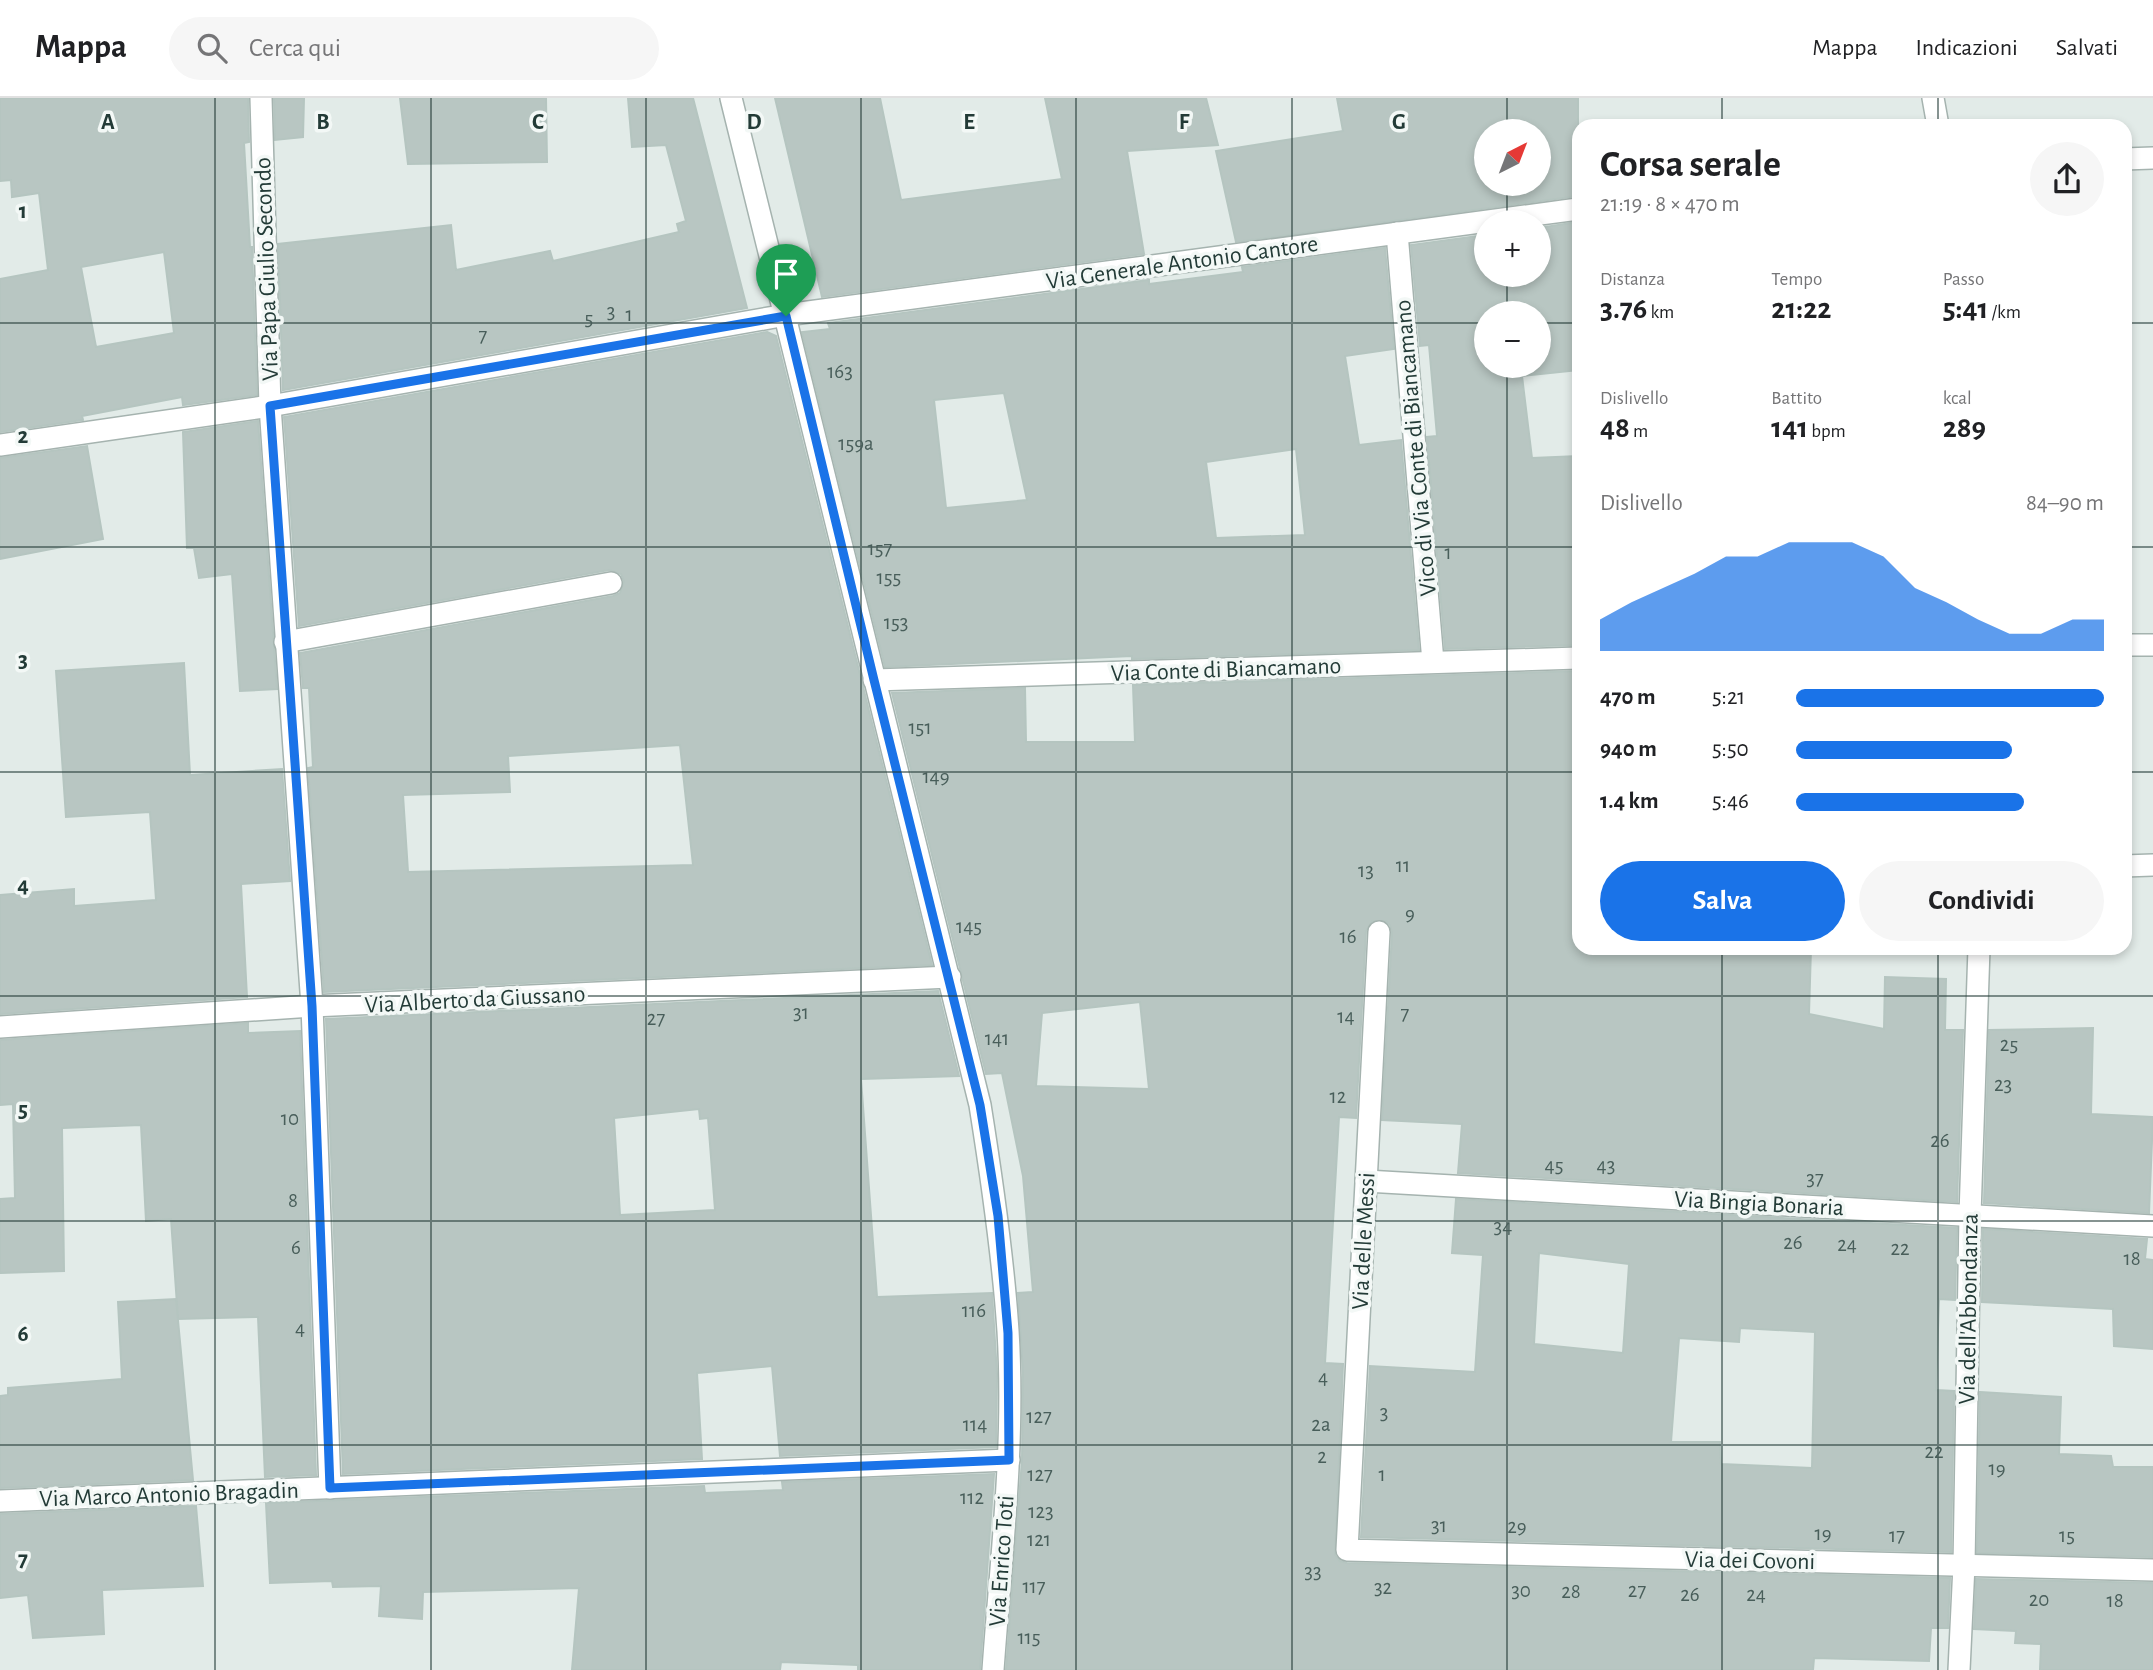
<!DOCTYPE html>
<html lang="it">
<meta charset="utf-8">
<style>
body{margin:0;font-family:"Alegreya Sans",sans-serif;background:#f6f6f6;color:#202124;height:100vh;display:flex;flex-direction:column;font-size:26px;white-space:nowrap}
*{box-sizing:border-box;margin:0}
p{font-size:23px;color:#757577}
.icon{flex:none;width:38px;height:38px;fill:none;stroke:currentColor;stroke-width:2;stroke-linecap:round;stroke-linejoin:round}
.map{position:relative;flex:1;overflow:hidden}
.sheet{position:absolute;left:1572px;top:21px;width:560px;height:836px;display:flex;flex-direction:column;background:#fff;border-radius:21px;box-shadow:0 4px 10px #0003}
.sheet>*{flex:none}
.needle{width:46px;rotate:42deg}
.tools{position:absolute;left:1474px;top:21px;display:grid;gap:14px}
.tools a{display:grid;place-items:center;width:77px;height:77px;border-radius:50%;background:#fff;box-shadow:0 4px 10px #0003;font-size:35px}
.pin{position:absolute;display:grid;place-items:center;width:60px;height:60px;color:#fff;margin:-72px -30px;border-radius:50% 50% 50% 0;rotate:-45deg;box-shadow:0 0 7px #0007}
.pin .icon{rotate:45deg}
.round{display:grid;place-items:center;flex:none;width:74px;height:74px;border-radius:37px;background:#f6f6f6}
.overview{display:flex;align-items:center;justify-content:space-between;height:119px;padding:0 28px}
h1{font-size:38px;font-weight:700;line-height:52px}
.metrics{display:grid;grid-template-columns:repeat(3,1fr);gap:10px;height:119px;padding:7px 28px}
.metrics div{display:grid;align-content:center}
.metrics b{font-size:30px;font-weight:700}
.metrics small{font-size:19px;font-weight:400}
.metrics p{font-size:19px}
.chart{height:196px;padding:14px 28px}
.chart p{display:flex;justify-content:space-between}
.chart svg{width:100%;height:126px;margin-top:7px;fill:#1a73e8;opacity:.7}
.button{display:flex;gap:14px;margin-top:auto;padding:14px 28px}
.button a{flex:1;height:80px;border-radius:42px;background:#1a73e8;color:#fff;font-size:28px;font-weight:700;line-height:80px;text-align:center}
.button a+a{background:#f6f6f6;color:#202124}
ul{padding:0 28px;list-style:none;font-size:23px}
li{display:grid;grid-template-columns:112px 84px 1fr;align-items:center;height:52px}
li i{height:18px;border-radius:9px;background:#1a73e8}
header{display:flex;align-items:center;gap:42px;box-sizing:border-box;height:98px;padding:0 35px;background:#fff;border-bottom:2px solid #e0e0e0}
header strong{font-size:33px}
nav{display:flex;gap:38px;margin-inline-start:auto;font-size:24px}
.search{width:490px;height:63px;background:#f6f6f6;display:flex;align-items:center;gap:18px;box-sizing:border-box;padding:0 24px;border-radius:38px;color:#757577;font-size:26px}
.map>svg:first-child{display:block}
.building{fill:#b8c6c2;stroke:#b5c5c0;stroke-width:2;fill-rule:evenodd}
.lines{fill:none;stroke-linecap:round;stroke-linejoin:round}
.minor-casing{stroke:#a5b3af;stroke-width:24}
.minor{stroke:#fff;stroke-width:21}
.route-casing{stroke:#fff;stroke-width:14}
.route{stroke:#1a73e8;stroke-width:9}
.grid{fill:none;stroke:#233b37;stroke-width:2;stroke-opacity:0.55}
.labels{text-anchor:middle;stroke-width:7;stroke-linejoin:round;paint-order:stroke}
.number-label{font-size:21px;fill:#485e5a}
.street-label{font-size:24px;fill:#233b37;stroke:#f3f8f6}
.grid-label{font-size:23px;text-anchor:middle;font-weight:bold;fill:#233b37;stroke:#f3f8f6;stroke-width:7;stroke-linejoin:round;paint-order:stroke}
</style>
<header>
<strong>Mappa</strong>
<div class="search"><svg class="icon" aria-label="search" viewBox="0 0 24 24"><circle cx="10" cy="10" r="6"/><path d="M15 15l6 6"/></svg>Cerca qui</div>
<nav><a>Mappa</a><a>Indicazioni</a><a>Salvati</a></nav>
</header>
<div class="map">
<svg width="2153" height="1572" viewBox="0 0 2153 1572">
<rect width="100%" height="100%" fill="#e2ebe8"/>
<g class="building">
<path d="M0,0H248L249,44L244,45L250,149H252L257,297L183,307L182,299L82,318L83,322L0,334V181L48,172L39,95L12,99L11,82L0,83ZM164,154L174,235L96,249L81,169Z"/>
<path d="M274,0H304L303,39L275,42Z"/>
<path d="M400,0H546L547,64L408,66Z"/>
<path d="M628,0H693L747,210L283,292L278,146L451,127L456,172L550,153L553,163L679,134L677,126L686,123L666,47L632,49Z"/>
<path d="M775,0H880L901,102L1062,81L1045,0H1206L1218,47L1127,53L1144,156L822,199Z"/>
<path d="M1337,0H1578V98L1236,144L1216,53L1343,33ZM1486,33H1538V86H1486Z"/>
<path d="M1578,124V272L1522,278L1532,360L1578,358V547L1445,551L1427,339L1437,338L1429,247L1420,248L1411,147L1486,137V177H1538V130ZM1486,215H1538V268H1486Z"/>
<path d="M1385,150L1394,251L1345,258L1359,347L1401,342L1419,552L1132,561V558L885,569L802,234L830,231L828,225L1149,182V186L1243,174L1242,169ZM1004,295L1027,402L946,410L934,302ZM1296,351L1305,437L1216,440L1206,364Z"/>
<path d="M767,234L776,238L932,867L324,894L308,670L313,669L309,590H303L300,555L613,498L620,495L624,483L621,476L609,472L299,528L284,319ZM680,647L693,767L408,774L403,697L510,694L508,658Z"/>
<path d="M258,323L277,591L240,593L232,476L199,480L194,450H187L183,334Z"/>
<path d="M87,348L103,441L0,461V360Z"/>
<path d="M184,565L190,677L282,671L290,783L241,786L247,899L0,916V797L74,791V808L156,802L150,714L66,719L56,573Z"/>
<path d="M1578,573V850H1811L1809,916L1884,931L1885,879L1946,881L1945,932H1963L1957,1104L1458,1075L1462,1026L1382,1022L1392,835L1390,827L1386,823H1372L1366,833L1356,1020L1339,1019L1325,1265L1343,1266L1335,1457L1340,1463L1347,1465L1950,1480L1948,1530H1931L1929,1563L1814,1560L1813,1572H1006L1022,1362L1023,1275L1018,1195L1033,1194L1023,1078L1002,975L986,976L892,595L1025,590L1026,644H1135L1133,587ZM1140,904L1149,991L1036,988L1042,915Z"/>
<path d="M938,893L959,978L861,981L877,1199L992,1195L997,1276L996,1349L780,1358L772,1268L697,1275L702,1361L343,1376L326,921ZM699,1011L700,1021L708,1020L715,1112L620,1117L614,1020Z"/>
<path d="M248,925V935L300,933L316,1377L265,1379L258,1219L178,1221L171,1121L146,1123L141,1027L62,1030L64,1173L0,1175V1101L15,1100L13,1006L0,1007V942Z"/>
<path d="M2093,930L2091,1016L2153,1019L2149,1115L1984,1105L1989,932Z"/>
<path d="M1456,1101L1957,1130L1955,1202L1939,1201L1936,1292L1954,1293L1951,1454L1361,1439L1370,1268L1475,1274L1483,1157L1452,1155ZM1539,1155L1629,1166L1623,1255L1534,1246ZM1740,1230L1815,1234L1812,1370L1721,1366L1720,1344H1671L1679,1240L1739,1244Z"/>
<path d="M1983,1131L2147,1141L2145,1161L2153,1162V1251L2114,1248L2113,1211L1982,1204Z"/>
<path d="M176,1201L193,1382L0,1390V1298L8,1297V1290L122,1281L118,1204Z"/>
<path d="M1980,1294L2061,1299L2059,1356L2111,1358L2113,1369H2153V1459L1977,1455Z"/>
<path d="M994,1376L980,1572H858V1567L781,1564L780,1572H572L579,1490L423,1494L422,1521L379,1518L381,1488L333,1489L332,1483L270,1485L266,1405L704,1388L705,1395L783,1392L782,1384Z"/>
<path d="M196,1408L203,1488L102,1492L104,1536L33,1540L28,1497L0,1500V1416Z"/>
<path d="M1976,1481L2153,1485V1572H2040L2041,1546L2015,1545L2016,1533L1974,1531Z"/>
</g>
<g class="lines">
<g class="minor-casing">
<g id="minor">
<path d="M261,0L270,308L312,908L330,1390"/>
<path d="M731,0L980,1007C992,1082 1003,1157 1008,1233C1015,1346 1001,1460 993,1572"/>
<path d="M1933,0L1938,28"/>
<path d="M2124,61L2153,60"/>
<path d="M1397,135L1433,564"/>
<path d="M0,347L270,308L786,217L1578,111"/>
<path d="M285,544L611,485"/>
<path d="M2124,547H2153"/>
<path d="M874,582L1578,560"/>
<path d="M2124,768L2153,767"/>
<path d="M1379,834L1347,1452L2153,1472"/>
<path d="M0,929L312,908L950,879"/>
<path d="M1366,1083L2153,1128"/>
<path d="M0,1403L1009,1362"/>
<path d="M1959,1572L1964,1467L1970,1117L1979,850"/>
</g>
</g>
<use href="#minor" class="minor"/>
</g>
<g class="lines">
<g class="route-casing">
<path id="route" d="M786,218L874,582L980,1007L998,1118L1008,1235L1009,1362L330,1390L312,908L270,308Z"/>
</g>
<use href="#route" class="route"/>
</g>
<path class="grid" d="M215,0V1572M431,0V1572M646,0V1572M861,0V1572M1076,0V1572M1292,0V1572M1507,0V33M1722,0V28M1938,0V28M1507,86V124M1507,177V215M0,225H1486M1538,225H1578M2124,225H2153M1507,268V1572M0,449H1578M2124,449H2153M0,674H1578M2124,674H2153M1722,850V1572M1938,850V1572M0,898H2153M0,1123H2153M0,1347H2153"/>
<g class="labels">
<g class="number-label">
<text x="611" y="220">3</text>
<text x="629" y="223">1</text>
<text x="589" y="227">5</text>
<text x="483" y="244">7</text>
<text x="840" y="280">163</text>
<text x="856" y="352">159a</text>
<text x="880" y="457">157</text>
<text x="1448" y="461">1</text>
<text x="889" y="486">155</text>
<text x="896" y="531">153</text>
<text x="920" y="636">151</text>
<text x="936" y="685">149</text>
<text x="1403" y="774">11</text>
<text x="1366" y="779">13</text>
<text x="1410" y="822">9</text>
<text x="969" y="835">145</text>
<text x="1348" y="845">16</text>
<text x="801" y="921">31</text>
<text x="1405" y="922">7</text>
<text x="1346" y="925">14</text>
<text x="656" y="927">27</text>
<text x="997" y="947">141</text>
<text x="2009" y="953">25</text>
<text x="2003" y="993">23</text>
<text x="1338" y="1005">12</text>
<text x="290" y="1027">10</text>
<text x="1940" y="1049">26</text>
<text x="1554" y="1074">45</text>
<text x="1606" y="1074">43</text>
<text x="1815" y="1087">37</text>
<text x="293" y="1109">8</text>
<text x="1503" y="1135">34</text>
<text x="1793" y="1151">26</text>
<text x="1847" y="1153">24</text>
<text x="296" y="1156">6</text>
<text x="1900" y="1157">22</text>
<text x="2132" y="1167">18</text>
<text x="974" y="1219">116</text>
<text x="300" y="1237">4</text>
<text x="1323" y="1286">4</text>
<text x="1384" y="1321">3</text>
<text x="1039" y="1325">127</text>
<text x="975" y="1333">114</text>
<text x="1321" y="1333">2a</text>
<text x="1934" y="1360">22</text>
<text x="1322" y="1365">2</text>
<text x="1997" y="1377">19</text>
<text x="1040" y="1383">127</text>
<text x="1382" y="1383">1</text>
<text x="972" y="1406">112</text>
<text x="1041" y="1420">123</text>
<text x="1439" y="1434">31</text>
<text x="1517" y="1435">29</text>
<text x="1823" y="1442">19</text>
<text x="1897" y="1444">17</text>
<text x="2067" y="1444">15</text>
<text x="1039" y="1448">121</text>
<text x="1313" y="1480">33</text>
<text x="1034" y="1495">117</text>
<text x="1383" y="1496">32</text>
<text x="1521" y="1499">30</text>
<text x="1637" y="1499">27</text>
<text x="1571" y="1500">28</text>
<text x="1690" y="1503">26</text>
<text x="1756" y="1503">24</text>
<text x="2039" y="1508">20</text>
<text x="2115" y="1509">18</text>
<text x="1029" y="1546">115</text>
</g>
<g class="street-label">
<text transform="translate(1182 164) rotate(-8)" y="8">Via Generale Antonio Cantore</text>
<text transform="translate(266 171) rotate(-92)" y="8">Via Papa Giulio Secondo</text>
<text transform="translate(1415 350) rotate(-95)" y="8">Vico di Via Conte di Biancamano</text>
<text transform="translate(1226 571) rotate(-2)" y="8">Via Conte di Biancamano</text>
<text transform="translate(475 901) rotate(-3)" y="8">Via Alberto da Giussano</text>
<text transform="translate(1759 1105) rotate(3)" y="8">Via Bingia Bonaria</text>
<text transform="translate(1363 1143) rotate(-87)" y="8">Via delle Messi</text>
<text transform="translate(1968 1211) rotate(-89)" y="8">Via dell'Abbondanza</text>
<text transform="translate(169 1396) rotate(-2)" y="8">Via Marco Antonio Bragadin</text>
<text transform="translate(1750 1462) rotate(1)" y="8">Via dei Covoni</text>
<text transform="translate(1001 1463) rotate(-86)" y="8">Via Enrico Toti</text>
</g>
</g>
<g class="grid-label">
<text x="108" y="31">A</text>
<text x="323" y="31">B</text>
<text x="538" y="31">C</text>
<text x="754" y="31">D</text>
<text x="969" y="31">E</text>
<text x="1184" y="31">F</text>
<text x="1399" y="31">G</text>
<text x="23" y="120">1</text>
<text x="23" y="345">2</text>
<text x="23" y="569">3</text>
<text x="23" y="794">4</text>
<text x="23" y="1019">5</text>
<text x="23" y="1243">6</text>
<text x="23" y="1468">7</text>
</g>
</svg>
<div class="tools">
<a><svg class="needle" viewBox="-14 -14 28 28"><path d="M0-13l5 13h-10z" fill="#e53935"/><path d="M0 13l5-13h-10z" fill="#757577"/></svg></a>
<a>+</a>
<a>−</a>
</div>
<div class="pin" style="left:786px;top:218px;background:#1e9e55"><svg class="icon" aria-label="arrive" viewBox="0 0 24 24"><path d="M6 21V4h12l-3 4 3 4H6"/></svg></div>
<section class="sheet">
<div class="overview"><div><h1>Corsa serale</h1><p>21:19 · 8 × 470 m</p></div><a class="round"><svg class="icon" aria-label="share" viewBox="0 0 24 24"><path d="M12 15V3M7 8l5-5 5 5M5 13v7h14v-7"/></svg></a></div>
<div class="metrics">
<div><p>Distanza</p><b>3.76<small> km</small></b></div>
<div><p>Tempo</p><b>21:22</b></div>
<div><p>Passo</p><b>5:41<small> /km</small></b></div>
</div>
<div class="metrics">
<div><p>Dislivello</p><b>48<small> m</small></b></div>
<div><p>Battito</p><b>141<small> bpm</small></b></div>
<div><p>kcal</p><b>289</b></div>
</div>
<div class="chart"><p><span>Dislivello</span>84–90 m</p>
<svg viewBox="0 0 160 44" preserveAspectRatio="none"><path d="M0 44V33L10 27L20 22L30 17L40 11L50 11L60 6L70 6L80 6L90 11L100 22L110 27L120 33L130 38L140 38L150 33L160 33V44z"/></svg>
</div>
<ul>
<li><b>470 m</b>5:21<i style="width:100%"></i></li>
<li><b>940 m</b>5:50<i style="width:70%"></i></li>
<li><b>1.4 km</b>5:46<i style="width:74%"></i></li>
</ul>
<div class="button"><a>Salva</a><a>Condividi</a></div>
</section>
</div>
